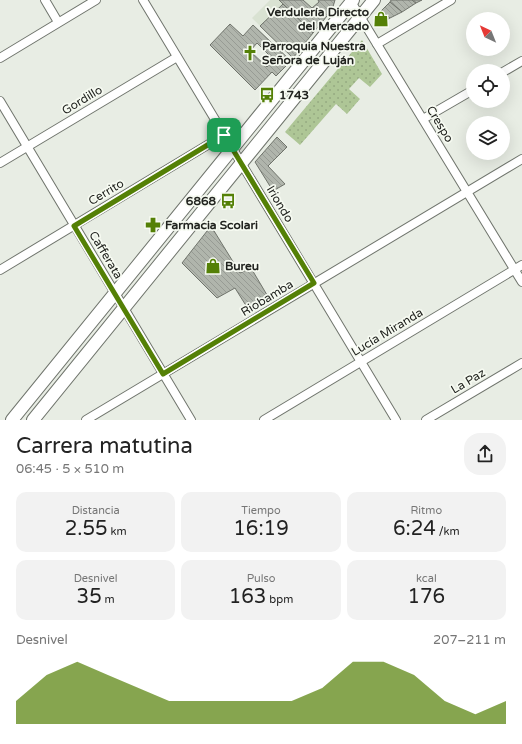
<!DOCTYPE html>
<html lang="es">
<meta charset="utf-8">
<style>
body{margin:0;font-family:"Varela Round",sans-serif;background:#f2f2f2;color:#222;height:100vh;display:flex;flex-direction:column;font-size:15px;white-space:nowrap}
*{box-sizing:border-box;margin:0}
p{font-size:13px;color:#767676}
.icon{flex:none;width:22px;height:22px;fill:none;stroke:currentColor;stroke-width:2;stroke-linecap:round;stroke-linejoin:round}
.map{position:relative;height:420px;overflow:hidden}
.details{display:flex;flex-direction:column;background:#fff;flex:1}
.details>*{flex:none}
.needle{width:26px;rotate:317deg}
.tools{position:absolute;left:466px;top:12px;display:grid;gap:8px}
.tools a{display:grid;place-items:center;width:44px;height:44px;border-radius:50%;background:#fff;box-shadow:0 4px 16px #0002;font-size:20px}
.pin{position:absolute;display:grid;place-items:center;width:34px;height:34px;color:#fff;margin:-17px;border-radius:8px;box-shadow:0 2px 6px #0006}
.round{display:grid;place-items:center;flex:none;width:42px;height:42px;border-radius:16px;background:#f2f2f2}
.summary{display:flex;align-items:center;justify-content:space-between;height:68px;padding:0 16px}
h1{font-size:22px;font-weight:600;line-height:30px}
.figures{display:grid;grid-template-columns:repeat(3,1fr);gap:6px;height:68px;padding:4px 16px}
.figures div{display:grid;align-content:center;border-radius:10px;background:#f2f2f2;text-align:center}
.figures b{font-size:20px;font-weight:600}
.figures small{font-size:11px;font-weight:400}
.figures p{font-size:11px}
.chart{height:112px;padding:8px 16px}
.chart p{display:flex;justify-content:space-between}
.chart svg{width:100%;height:72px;margin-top:4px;fill:#548006;opacity:.7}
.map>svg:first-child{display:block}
.built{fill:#d9e2d2}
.green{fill:url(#green-dots)}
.building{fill:url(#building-back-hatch);stroke:#70746c;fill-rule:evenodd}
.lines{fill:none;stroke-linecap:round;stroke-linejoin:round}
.street-casing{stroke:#70756d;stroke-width:10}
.secondary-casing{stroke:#70756d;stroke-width:14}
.street{stroke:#fff;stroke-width:8}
.secondary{stroke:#fff;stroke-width:12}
.route-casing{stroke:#fff;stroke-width:8}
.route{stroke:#548006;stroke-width:5}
.labels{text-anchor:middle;stroke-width:3.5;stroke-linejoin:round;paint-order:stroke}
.poi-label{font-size:12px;font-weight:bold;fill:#21231f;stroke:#f6faf1;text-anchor:start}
.street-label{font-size:12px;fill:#21231f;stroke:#f6faf1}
</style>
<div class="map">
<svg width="522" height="420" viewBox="0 0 522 420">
<defs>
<pattern id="green-dots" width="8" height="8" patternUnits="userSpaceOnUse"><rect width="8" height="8" fill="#aec696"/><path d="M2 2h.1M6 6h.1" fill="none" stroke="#95aa81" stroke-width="1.8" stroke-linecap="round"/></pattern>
<pattern id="building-back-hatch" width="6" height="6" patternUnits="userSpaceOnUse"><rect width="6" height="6" fill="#b0b5ac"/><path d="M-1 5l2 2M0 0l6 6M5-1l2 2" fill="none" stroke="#979b94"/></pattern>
</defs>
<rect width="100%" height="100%" fill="#e8ede4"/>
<path class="built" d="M270,0H335L332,10L293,58L252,18Z"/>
<path class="green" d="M362,40L382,74L370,87L359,78L349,89L360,99L347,114L336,104L300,145L285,132Z"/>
<g class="building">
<path d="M279,0H303L312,8L319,2L318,0H335L332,10L313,33Z"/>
<path d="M391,0H412L416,3L402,12L390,2Z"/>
<path d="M412,0H422L416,3Z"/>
<path d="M390,2L402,12L390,18L381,11Z"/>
<path d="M283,4L313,33L293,58L260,26Z"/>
<path d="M381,11L390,18L378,25L374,20Z"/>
<path d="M230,24L243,36L253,25L291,61L276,76L272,72L255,90L210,45ZM257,43L274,60L267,67L250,51Z"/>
<path d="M277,137L287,147L268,166L285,184L273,191L255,162Z"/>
<path d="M211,226L240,273L251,268L270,300L250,312L235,288L217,298L182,263Z"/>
</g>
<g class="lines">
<g class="street-casing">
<g id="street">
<path d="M45,0L58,22"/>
<path d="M143,0L396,420"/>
<path d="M350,0L522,282"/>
<path d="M377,44L451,0"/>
<path d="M0,58L96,0"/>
<path d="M503,72L522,61"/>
<path d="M0,101L191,420"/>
<path d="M423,119L473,90"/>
<path d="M0,163L177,57"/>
<path d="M0,270L224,135"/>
<path d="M86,420L522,159"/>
<path d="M264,420L522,265"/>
<path d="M426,420L522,363"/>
</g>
</g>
<g class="secondary-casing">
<g id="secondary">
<path d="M12,420L353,0"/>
<path d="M33,420L374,0"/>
</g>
</g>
<use href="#street" class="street"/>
<use href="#secondary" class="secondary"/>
</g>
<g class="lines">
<g class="route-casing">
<path id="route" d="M224,135L314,283L163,374L74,226Z"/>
</g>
<use href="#route" class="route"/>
</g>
<defs>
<g id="shop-bare" transform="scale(1.2)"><path d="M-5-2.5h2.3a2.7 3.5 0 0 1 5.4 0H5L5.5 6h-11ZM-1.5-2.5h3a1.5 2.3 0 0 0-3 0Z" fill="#548006" stroke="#f6faf1" stroke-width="2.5" paint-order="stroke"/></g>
<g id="church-bare" transform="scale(1.2)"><path d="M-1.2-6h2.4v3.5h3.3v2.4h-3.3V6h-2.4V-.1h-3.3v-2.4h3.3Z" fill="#548006" stroke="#f6faf1" stroke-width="2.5" paint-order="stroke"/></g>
<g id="bus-bare" transform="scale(1.2)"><path d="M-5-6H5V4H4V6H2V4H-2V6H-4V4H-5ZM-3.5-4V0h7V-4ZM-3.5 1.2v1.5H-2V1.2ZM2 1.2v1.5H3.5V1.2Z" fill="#548006" stroke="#f6faf1" stroke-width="2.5" paint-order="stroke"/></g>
<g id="pharmacy-bare" transform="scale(1.2)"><path d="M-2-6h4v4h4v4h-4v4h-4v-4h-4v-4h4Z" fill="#548006" stroke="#f6faf1" stroke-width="2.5" paint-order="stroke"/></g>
</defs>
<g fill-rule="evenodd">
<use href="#shop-bare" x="381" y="19"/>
<use href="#church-bare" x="250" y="53"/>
<use href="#bus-bare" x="267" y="95"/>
<use href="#bus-bare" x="228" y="201"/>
<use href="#pharmacy-bare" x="153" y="225"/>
<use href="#shop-bare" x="213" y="266"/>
</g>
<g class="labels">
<g class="poi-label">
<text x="369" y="16" text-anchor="end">Verdulería Directo<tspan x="369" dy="14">del Mercado</tspan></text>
<text x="262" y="50">Parroquia Nuestra<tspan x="262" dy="14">Señora de Luján</tspan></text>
<text x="279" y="99">1743</text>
<text x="216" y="205" text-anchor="end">6868</text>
<text x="165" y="229">Farmacia Scolari</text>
<text x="225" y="270">Bureu</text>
</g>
<g class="street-label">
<text transform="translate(82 100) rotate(-31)" y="4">Gordillo</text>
<text transform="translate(440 124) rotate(59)" y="4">Crespo</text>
<text transform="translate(106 192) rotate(-31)" y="4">Cerrito</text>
<text transform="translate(280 204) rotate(59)" y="4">Iriondo</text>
<text transform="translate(106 255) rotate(59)" y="4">Cafferata</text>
<text transform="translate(267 298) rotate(-31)" y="4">Riobamba</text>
<text transform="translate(387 332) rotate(-31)" y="4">Lucía Miranda</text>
<text transform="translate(468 381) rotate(-31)" y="4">La Paz</text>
</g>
</g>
</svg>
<div class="tools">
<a><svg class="needle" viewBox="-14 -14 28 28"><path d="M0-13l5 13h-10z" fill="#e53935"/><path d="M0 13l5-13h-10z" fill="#767676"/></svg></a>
<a><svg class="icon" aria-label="locate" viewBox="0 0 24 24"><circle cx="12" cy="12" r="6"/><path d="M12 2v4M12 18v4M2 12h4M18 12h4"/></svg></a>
<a><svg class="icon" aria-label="layers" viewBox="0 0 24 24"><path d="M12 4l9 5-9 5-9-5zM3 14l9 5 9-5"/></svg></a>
</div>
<div class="pin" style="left:224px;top:135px;background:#1e9e55"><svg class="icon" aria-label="arrive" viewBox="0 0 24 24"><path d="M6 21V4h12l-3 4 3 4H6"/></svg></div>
</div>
<section class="details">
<div class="summary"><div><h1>Carrera matutina</h1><p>06:45 · 5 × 510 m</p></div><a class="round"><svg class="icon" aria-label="share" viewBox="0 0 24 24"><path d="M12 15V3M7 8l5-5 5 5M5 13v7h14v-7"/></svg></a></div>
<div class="figures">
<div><p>Distancia</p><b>2.55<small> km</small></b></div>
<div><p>Tiempo</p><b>16:19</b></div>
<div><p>Ritmo</p><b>6:24<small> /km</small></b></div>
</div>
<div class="figures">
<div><p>Desnivel</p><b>35<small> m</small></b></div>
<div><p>Pulso</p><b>163<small> bpm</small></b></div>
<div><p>kcal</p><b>176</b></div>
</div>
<div class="chart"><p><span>Desnivel</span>207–211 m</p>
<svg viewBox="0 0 160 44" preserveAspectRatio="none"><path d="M0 44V30L10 14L20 6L30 14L40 22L50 30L60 30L70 30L80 30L90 30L100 22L110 6L120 6L130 14L140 30L150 38L160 30V44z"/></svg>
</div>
</section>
